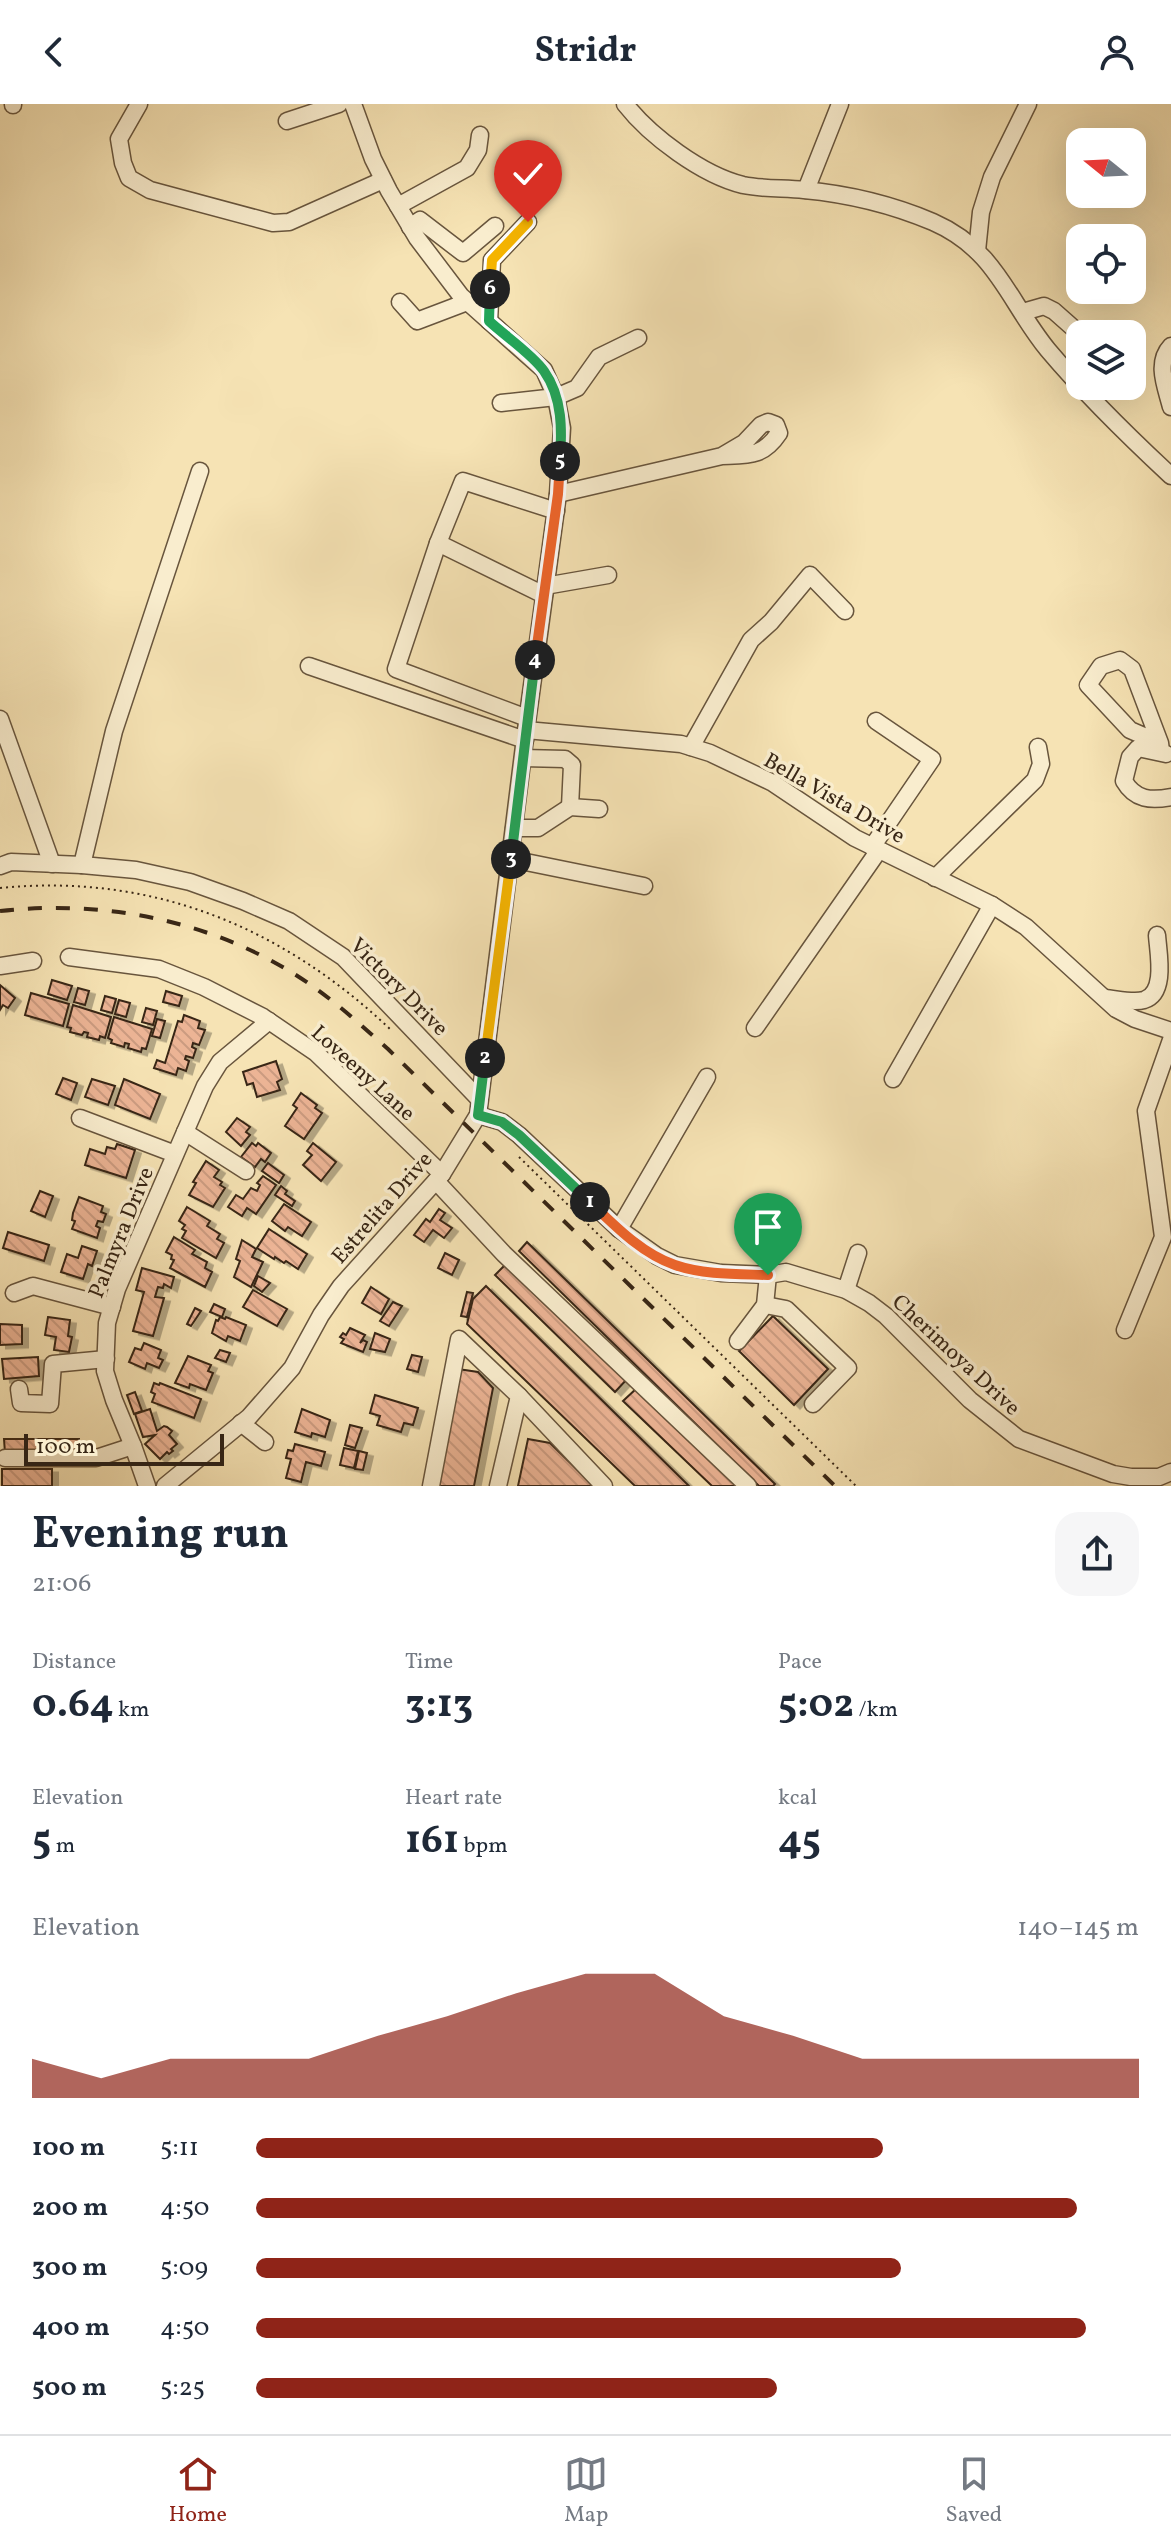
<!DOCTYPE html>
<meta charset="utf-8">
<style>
body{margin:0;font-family:Vollkorn,serif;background:#f6f6f7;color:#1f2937;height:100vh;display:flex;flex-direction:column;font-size:30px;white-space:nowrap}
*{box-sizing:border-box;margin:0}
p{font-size:26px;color:#747a83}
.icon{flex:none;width:44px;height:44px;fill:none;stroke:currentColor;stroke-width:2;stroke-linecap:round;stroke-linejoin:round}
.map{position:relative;height:1382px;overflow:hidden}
.panel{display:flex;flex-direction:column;background:#fff;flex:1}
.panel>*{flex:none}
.needle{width:52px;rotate:288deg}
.buttons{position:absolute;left:1066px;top:24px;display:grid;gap:16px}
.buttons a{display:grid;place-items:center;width:80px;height:80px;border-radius:16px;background:#fff;box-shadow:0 8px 32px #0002;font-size:40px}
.scale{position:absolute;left:24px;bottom:20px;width:200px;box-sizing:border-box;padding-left:8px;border:4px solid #382615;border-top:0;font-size:22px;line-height:28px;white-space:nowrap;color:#382615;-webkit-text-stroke:6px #f9edce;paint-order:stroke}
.pin{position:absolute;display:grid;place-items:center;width:68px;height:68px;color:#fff;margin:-82px -34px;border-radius:50% 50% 50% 0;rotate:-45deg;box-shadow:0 0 8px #0007}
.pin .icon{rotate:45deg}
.km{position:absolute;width:40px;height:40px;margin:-20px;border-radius:50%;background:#222;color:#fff;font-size:22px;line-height:40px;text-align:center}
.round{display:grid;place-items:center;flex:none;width:84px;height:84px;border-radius:24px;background:#f6f6f7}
.overview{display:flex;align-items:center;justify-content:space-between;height:136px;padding:0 32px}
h1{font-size:44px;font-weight:700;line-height:60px}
.figures{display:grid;grid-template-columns:repeat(3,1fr);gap:12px;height:136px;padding:8px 32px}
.figures div{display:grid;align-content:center}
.figures b{font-size:40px;font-weight:700}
.figures small{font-size:22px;font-weight:400}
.figures p{font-size:22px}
.chart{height:224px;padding:16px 32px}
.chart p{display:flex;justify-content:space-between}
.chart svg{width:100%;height:144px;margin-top:8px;fill:#8f2418;opacity:.7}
ul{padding:0 32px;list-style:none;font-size:26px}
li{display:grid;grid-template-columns:128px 96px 1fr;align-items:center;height:60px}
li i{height:20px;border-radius:10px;background:#8f2418}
header{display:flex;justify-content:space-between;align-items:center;height:104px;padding:0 32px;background:#fff;font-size:36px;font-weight:700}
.dock{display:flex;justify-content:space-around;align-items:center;height:112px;border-top:2px solid #e0e1e3;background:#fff;font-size:22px;color:#747a83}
.dock a{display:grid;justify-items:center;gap:4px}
.dock .current{color:#8f2418}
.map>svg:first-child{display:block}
.building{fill:url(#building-back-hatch);stroke:#382615;stroke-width:2;filter:url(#shadow)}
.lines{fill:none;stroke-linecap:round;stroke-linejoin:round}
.minor-casing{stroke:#68553d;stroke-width:19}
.path{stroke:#382615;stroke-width:2;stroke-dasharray:2 4;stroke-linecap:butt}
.minor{stroke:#f9edce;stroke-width:16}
.rail{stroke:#382615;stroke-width:4;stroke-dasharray:14 14;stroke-linecap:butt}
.split-1-casing{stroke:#fff;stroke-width:16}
.split-2-casing{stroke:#fff;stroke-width:16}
.split-3-casing{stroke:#fff;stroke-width:16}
.split-4-casing{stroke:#fff;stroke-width:16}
.split-5-casing{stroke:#fff;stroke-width:16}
.split-6-casing{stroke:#fff;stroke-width:16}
.split-7-casing{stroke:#fff;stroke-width:16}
.split-1{stroke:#f0652b;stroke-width:10}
.split-2{stroke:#22a559;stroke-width:10}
.split-3{stroke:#f5b400;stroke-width:10}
.split-4{stroke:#22a559;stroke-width:10}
.split-5{stroke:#f0652b;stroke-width:10}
.split-6{stroke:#22a559;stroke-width:10}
.split-7{stroke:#f5b400;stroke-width:10}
.labels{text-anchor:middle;stroke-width:7;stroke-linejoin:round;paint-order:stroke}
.street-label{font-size:22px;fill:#382615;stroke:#f9edce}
</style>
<header><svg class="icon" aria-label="back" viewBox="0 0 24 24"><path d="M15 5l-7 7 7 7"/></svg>Stridr<svg class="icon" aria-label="person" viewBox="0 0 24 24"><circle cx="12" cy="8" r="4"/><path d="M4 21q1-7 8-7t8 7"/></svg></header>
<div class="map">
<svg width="1171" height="1382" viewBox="0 0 1171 1382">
<defs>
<pattern id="building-back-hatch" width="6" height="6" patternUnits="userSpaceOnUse" patternTransform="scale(2)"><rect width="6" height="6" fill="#ecb495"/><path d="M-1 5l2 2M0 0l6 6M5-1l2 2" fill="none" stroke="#cb9b80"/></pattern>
<filter id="shadow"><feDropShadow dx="6" dy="3.5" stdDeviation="0" flood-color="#0004"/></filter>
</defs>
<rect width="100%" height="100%" fill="#f6e3b4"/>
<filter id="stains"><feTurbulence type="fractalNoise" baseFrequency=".0025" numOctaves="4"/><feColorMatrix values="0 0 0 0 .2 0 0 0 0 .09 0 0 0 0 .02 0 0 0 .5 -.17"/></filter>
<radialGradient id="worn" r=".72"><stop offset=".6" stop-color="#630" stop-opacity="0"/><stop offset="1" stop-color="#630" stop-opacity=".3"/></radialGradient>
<g class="building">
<path d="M52,876L72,882L67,896L48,890Z"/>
<path d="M0,881L15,894L8,904L3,901L0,906Z"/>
<path d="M78,884L89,887L85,901L74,898Z"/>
<path d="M166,887L182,892L179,902L163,898Z"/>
<path d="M31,889L69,900L63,922L25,911Z"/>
<path d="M105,892L116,895L112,909L101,906Z"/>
<path d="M119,896L130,899L126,913L115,910Z"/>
<path d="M73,901L111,913L105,934L100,932L99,936L87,933L88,929L84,928L82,931L70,928L71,924L67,923Z"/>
<path d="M146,904L157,907L153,921L142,918Z"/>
<path d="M184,911L200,917L198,924L205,926L199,941L193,939L192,943L196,945L193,954L186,952L185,955L189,957L186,967L178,964L176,971L154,964L157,956L165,959L178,917L182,918Z"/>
<path d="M114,913L152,925L146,945L142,944L141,948L128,944L129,940L125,939L124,943L111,939L112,936L108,934Z"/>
<path d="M157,915L165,917L160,934L152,932Z"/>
<path d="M276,957L282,975L277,978L280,986L257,993L253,979L247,981L243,968Z"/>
<path d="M63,974L77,979L71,996L56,990Z"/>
<path d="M92,975L115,982L108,1001L85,993Z"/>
<path d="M124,975L160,990L150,1015L115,1001Z"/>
<path d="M301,989L317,1001L315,1004L322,1009L304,1035L285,1022L297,1004L293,1001Z"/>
<path d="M237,1014L250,1023L246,1028L250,1031L241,1042L226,1028Z"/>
<path d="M252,1039L256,1042L258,1039L271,1049L265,1058L261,1055L255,1063L241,1053Z"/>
<path d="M313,1039L336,1058L321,1077L303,1061L312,1051L307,1047Z"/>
<path d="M117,1040L135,1046L126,1074L85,1061L90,1045L105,1050L107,1043L115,1045Z"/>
<path d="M206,1057L219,1066L214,1073L222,1078L220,1081L225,1084L213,1103L189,1091L196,1079L193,1078Z"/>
<path d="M268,1059L284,1071L279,1079L262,1067Z"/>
<path d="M263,1072L276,1081L256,1110L247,1104L242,1112L228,1103L236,1091L243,1095L251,1084L257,1087L260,1081L257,1079Z"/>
<path d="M281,1082L287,1087L285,1090L295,1097L292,1102L275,1091Z"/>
<path d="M40,1087L53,1092L45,1113L31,1107Z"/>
<path d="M79,1093L103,1102L101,1108L106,1110L103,1118L98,1117L96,1122L100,1124L97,1134L72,1125L75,1117L72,1116L73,1109Z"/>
<path d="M284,1100L311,1118L302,1132L288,1123L285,1127L272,1117Z"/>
<path d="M187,1103L210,1117L207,1122L220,1130L217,1135L224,1139L216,1154L182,1134L186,1127L182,1125L185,1121L179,1117Z"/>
<path d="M439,1105L445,1109L440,1116L452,1124L444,1134L433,1126L424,1138L414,1131L426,1115L430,1118Z"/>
<path d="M269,1125L307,1150L298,1165L286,1157L284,1159L275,1153L274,1155L257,1144Z"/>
<path d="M8,1128L49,1141L44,1157L3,1144Z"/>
<path d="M174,1133L195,1146L192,1150L207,1158L205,1164L212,1168L205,1183L170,1164L174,1156L171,1155L172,1151L166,1148Z"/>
<path d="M242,1136L256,1145L252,1153L263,1158L251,1183L234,1173L240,1157L236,1155Z"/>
<path d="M527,1138L775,1380L773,1382H759L519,1147Z"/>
<path d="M82,1142L97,1147L92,1162L88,1160L83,1175L61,1168L67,1150L78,1154Z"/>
<path d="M445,1149L459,1156L452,1171L438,1164Z"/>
<path d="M508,1158L628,1274L615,1288L495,1171Z"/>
<path d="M142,1164L174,1173L171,1184L164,1180L163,1184L158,1183L155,1193L164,1194L153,1232L133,1227L144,1188L136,1186Z"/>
<path d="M258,1172L270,1179L262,1188L254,1182Z"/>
<path d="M486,1182L689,1382H635L467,1220L473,1195Z"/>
<path d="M371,1183L389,1195L381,1210L362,1199Z"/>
<path d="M253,1186L287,1205L277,1222L243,1203Z"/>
<path d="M467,1188L473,1189L467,1213L461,1212Z"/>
<path d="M393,1198L402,1202L389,1222L380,1217Z"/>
<path d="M214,1200L225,1205L222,1213L210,1208Z"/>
<path d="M195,1204L201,1207L191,1222L187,1220Z"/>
<path d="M773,1212L828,1265L794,1301L739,1247Z"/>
<path d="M48,1213L70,1216L68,1232L72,1233L69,1248L54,1246L56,1233L45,1231Z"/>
<path d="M220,1213L225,1215L226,1213L246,1221L240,1237L228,1232L226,1237L212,1229L216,1216L218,1217Z"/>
<path d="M0,1220L22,1221V1240L0,1241Z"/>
<path d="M350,1224L365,1231L360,1239L363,1236L367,1238L363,1248L341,1239L344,1235L340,1233L343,1229L346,1231Z"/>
<path d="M375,1229L390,1235L385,1248L370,1245Z"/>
<path d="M144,1239L161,1246L158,1254L163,1256L159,1264L147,1259L145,1265L129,1258L135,1244L141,1246Z"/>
<path d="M220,1246L230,1249L226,1258L215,1254Z"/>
<path d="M412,1251L422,1253L418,1268L407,1265Z"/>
<path d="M188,1252L211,1261L208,1267L213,1269L206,1286L190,1280L189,1284L175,1279Z"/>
<path d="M38,1253L39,1272L4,1275L2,1255Z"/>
<path d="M458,1265L478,1268L493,1284L474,1382H436Z"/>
<path d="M154,1279L159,1281L160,1279L201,1295L194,1314L152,1298L155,1290L151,1288Z"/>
<path d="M637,1284L738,1382H712L623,1297Z"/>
<path d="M135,1288L142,1307L134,1310L127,1291Z"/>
<path d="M375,1291L418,1304L413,1321L404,1319L401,1328L377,1321L380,1312L370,1309Z"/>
<path d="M150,1305L157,1327L164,1322L167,1323L172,1327L169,1331L177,1340L171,1345L173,1347L169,1350L167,1348L160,1355L145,1340L155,1331L143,1333L135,1310Z"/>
<path d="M302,1305L330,1316L325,1333L312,1329L311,1333L295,1328Z"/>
<path d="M350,1321L362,1324L355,1344L345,1341Z"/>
<path d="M4,1335H79V1350L5,1349Z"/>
<path d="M528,1335L550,1339L594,1382H518Z"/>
<path d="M295,1340L325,1348L321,1362L306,1358L301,1378L286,1374L291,1355L286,1354L288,1346L293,1347Z"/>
<path d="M344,1344L358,1347L354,1364L340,1361Z"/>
<path d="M359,1347L367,1349L363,1366L355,1365Z"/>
<rect x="2" y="1365" width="50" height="17"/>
</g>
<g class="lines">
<g class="minor-casing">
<g id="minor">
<path d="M139,0L119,35L123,59L129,74L150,86L273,119L289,118L383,76"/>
<path d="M625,0C650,32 702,71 743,81C762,85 784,84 804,86C847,90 893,101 933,118C997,146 1008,197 1048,246C1086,291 1128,332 1171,372"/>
<path d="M13,1V0"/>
<path d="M287,17L339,0"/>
<path d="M806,86L840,0"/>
<path d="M398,102L467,64L478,46L480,31"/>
<path d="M410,123L420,116L463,149L495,122"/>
<path d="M977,147L981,108L992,73L1028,0"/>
<path d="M400,198L417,217L467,198"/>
<path d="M1023,208L1044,202L1054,207L1080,230"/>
<path d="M489,217L492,156L528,118"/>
<path d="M1171,242C1155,259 1166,283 1171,303"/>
<path d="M501,299L556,293L577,284L599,253L638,234"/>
<path d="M558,390L722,352L744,339L761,321L768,318L776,321L779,329C763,353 749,351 722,352"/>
<path d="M438,439L544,491"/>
<path d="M545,482L608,471"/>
<path d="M309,562L525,636"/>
<path d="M527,614L396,565L438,439L463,377L556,407"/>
<path d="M0,615L52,760"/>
<path d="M526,626L681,640L710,649L773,679L855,734L992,801L1026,823L1116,905L1135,915L1171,927"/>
<path d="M1160,639L1130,626L1088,581L1101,562L1120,556L1132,565L1160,639L1161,647"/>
<path d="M691,643L751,536L771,518L810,471L845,507"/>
<path d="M1166,650L1138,644L1130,653L1124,677C1135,696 1151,697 1171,693"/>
<path d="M523,654L565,655L572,661L570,703"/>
<path d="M514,724H538L570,703L599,705"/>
<path d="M872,743L932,655L876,617"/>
<path d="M511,755L644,782"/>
<path d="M82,761L114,627L200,367"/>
<path d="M0,762L11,758L82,761L136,766L190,778L243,797L289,817L343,853L479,995"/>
<path d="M935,774L1035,676L1041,660L1038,643"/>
<path d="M69,853L159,865L204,883L263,913L316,949L442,1070"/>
<path d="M0,862L33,857"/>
<path d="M1105,894C1117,895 1133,899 1144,896C1167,889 1158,848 1157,831"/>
<path d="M755,924L879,746"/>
<path d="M893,975L992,801"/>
<path d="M478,1011L502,1018L519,1031L619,1125L657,1152L675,1161L721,1169L768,1171L786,1168L846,1186L869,1199L886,1212L970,1296L1019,1335L1113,1370L1131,1373H1159L1171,1368"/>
<path d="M80,1014L175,1050"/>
<path d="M185,1028L246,1067"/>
<path d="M436,1077L504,1150L748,1382"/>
<path d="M619,1125L707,973"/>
<path d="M846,1186L858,1149"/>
<path d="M14,1189L33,1182L112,1203"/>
<path d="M765,1201L786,1205L848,1264L813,1300"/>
<path d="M1125,1226L1163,1133L1146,1007L1171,936"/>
<path d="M738,1237L765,1201L768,1171"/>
<path d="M19,1285L21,1299L50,1300L53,1260L106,1255"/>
<path d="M519,1292L604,1382"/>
<path d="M241,1319L265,1338"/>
<path d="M5,1354H96L133,1342"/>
<path d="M147,1382L133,1342L114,1296L105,1267L107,1219L117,1185L205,982L220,958L269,917"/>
<path d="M165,1382L249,1313L292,1264L321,1211L341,1182L442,1070L478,1011L526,626L558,390L562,324L556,293L544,266L461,192L417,134L389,87L373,55L353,0"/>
<path d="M431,1382L459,1235L519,1292L498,1382"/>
</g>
</g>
<g class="path">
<path d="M0,784C151,769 281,822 390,925"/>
<path d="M519,1053L856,1382"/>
</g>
<use href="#minor" class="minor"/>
<path class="rail" d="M0,807C107,795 219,818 308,879C337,899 362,922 388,945L835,1382"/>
</g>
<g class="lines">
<g class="split-1-casing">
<path id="split-1" d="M590,1098C614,1121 642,1150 675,1161C704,1171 738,1170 768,1171"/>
</g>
<g class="split-2-casing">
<path id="split-2" d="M485,954L478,1011L502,1018L519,1031L590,1098"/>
</g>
<g class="split-3-casing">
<path id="split-3" d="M485,954L511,755"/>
</g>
<g class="split-4-casing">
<path id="split-4" d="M511,755L535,556"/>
</g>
<g class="split-5-casing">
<path id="split-5" d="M535,556L558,390L560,357"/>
</g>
<g class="split-6-casing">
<path id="split-6" d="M490,185L489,217C504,231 533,251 544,267C563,294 562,327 560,357"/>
</g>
<g class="split-7-casing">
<path id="split-7" d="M490,185L492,156L528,118"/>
</g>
<use href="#split-1" class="split-1"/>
<use href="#split-2" class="split-2"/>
<use href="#split-3" class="split-3"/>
<use href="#split-4" class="split-4"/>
<use href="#split-5" class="split-5"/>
<use href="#split-6" class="split-6"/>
<use href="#split-7" class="split-7"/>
</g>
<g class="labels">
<g class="street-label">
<text transform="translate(835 693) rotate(30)" y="8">Bella Vista Drive</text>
<text transform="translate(400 882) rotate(45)" y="8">Victory Drive</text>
<text transform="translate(364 968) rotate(42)" y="8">Loveeny Lane</text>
<text transform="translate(381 1103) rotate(-49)" y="8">Estrelita Drive</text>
<text transform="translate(120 1128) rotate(-68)" y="8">Palmyra Drive</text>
<text transform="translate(957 1250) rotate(43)" y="8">Cherimoya Drive</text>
</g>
</g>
<rect width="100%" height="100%" filter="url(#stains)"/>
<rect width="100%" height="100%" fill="url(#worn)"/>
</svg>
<div class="buttons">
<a><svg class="needle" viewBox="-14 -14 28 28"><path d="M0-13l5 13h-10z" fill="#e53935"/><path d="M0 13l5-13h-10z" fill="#747a83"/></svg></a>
<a><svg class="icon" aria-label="locate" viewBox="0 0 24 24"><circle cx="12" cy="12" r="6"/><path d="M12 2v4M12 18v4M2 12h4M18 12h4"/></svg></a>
<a><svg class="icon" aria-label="layers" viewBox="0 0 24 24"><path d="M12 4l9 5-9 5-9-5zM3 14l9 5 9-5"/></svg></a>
</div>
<div class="scale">100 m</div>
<div class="pin" style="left:768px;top:1171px;background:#1e9e55"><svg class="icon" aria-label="arrive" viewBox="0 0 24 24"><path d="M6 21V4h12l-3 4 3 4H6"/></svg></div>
<div class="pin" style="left:528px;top:118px;background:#d93025"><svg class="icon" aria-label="check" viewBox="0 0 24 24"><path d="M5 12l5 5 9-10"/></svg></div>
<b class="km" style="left:590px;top:1098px">1</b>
<b class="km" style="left:485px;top:954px">2</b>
<b class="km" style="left:511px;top:755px">3</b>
<b class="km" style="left:535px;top:556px">4</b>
<b class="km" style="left:560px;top:357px">5</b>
<b class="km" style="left:490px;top:185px">6</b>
</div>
<section class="panel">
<div class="overview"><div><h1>Evening run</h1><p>21:06</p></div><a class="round"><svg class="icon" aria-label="share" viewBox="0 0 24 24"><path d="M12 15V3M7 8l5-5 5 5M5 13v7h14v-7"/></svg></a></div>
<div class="figures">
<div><p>Distance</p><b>0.64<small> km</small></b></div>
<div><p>Time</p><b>3:13</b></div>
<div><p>Pace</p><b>5:02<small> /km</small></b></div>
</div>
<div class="figures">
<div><p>Elevation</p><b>5<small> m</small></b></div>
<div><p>Heart rate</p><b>161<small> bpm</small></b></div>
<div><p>kcal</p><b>45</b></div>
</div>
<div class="chart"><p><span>Elevation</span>140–145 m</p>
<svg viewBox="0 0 160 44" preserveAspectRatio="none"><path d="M0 44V32L10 38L20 32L30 32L40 32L50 25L60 19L70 12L80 6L90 6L100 19L110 25L120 32L130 32L140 32L150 32L160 32V44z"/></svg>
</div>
<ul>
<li><b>100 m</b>5:11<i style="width:71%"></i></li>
<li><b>200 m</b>4:50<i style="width:93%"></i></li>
<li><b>300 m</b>5:09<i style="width:73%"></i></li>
<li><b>400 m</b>4:50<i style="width:94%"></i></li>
<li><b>500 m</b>5:25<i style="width:59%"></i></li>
</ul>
</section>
<nav class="dock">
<a class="current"><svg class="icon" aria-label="home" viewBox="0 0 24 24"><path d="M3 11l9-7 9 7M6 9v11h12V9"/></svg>Home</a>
<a><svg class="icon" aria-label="map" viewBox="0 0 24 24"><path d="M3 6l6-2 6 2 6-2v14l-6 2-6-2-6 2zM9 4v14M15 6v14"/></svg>Map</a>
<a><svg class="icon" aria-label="saved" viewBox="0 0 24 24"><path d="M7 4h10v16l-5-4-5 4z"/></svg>Saved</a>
</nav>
